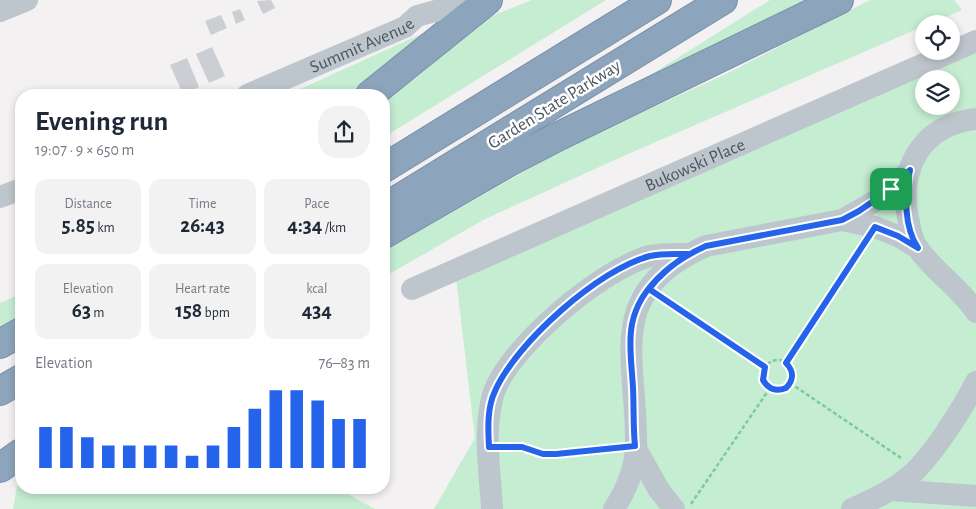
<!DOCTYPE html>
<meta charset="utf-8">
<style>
body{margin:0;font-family:"Alegreya Sans",sans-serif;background:#f2f2f3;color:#1f2937;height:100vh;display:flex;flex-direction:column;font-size:19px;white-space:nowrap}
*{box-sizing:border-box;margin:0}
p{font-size:16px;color:#747a83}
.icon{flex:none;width:28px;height:28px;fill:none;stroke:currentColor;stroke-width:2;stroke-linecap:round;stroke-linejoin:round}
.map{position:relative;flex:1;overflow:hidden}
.sheet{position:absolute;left:15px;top:89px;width:375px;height:405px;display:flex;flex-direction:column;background:#fff;border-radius:20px;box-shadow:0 2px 8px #0003}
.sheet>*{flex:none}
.controls{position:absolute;left:915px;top:15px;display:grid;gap:10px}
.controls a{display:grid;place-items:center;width:45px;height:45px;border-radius:50%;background:#fff;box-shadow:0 2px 8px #0003;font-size:25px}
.pin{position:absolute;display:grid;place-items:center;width:42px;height:42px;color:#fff;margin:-21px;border-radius:10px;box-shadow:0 2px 8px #0006}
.round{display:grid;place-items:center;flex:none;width:52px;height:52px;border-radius:20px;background:#f2f2f3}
.overview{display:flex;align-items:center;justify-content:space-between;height:85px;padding:0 20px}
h1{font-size:28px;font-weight:700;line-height:38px}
.metrics{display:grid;grid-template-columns:repeat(3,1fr);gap:8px;height:85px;padding:5px 20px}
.metrics div{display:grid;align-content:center;border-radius:12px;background:#f2f2f3;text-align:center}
.metrics b{font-size:21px;font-weight:700}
.metrics small{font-size:14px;font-weight:400}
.metrics p{font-size:14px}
.chart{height:140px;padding:10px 20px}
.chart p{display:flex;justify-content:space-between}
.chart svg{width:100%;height:90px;margin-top:5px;stroke:#2563eb;stroke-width:6}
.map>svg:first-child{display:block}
.green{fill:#c4edd2;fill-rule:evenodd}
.building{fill:#cbced3}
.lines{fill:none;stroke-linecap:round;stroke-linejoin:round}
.highway-casing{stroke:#7890a8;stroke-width:30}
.path{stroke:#7ec9a1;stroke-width:2.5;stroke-dasharray:4 2.5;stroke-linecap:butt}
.minor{stroke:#bec6cd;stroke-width:22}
.highway{stroke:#8da5bc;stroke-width:28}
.route-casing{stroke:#fff;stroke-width:10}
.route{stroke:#2563eb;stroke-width:6}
.labels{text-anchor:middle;stroke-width:5;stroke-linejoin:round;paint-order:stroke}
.street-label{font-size:18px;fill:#4a555d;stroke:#fff}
</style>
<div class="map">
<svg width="976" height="509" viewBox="0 0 976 509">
<rect width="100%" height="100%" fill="#f3f1f1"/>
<g class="green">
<path d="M532,0H606L384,137V101L415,79L487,18Z"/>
<path d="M770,0H814L604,104Z"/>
<path d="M870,0H954L962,10L930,24H924V26L628,154L483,220L384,277V251L571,145L726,74Z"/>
<path d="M430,30V37L355,95H287Z"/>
<path d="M976,52V509H434L475,438L456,278ZM924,79H951V106H924Z"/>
<path d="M21,294V321L0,332V303Z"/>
<path d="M21,484V488H337L375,509H13L17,486Z"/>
</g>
<g class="building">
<path d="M271,0L275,8L263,14L257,1Z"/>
<path d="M240,9L245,20L236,24L232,12Z"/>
<path d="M221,15L227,28L211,35L205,21Z"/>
<path d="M212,47L225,76L209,83L196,54Z"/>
<path d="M187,58L199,87L183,94L170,65Z"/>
</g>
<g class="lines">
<g class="highway-casing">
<g id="highway">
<path d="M370,95L488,0"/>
<path d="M384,168L657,0"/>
<path d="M384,208L723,0"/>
<path d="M384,234L509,162L559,136L839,0"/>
<path d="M0,344L21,332"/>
<path d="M0,391L21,379"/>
<path d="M0,468L21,453"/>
</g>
</g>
<g class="path">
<path d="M663,298L765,367"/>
<circle cx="778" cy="375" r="15"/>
<path d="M786,363L865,243"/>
<path d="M790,383L901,458"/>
<path d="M506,446L522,447L543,454L619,447"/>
<path d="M691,504L770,388"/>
</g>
<g class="minor">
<path d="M0,11L27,0"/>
<path id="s1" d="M247,95L405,27L417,16L476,0"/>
<path d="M976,119C923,125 898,166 908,218C910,226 911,236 915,244C931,270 959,286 976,312"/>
<path d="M0,197L21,189"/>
<path d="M842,220L879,199L910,170"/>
<path id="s2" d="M412,289L976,41"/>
<path d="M636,449L659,490L674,509"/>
<path d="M891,490L976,496"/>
<path d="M492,509C490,472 483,431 493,395C507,348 603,268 650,256C662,253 675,254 688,254"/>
<path d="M614,509C625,492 635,469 636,448C638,359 601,293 706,246L842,220L875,227L898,236L918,248"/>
<path d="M852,509C871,500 890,492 906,479C929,462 963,408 976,382"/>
</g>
<use href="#highway" class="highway"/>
</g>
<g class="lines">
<g class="route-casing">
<path id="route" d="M891,189L859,211L842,220L706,246C672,261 635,290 631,331C629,350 632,369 633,388C634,407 633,427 635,446L556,454H543L522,447H489C488,428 487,408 495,391C516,343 599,269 650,256C662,253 675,254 688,254C673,265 660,274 649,289L765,367L763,380C768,389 776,392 786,388C794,380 794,371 786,363L875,227L898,236L918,248C904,227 904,194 910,170L891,189"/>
</g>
<use href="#route" class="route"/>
</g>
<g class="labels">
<g class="street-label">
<text dy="6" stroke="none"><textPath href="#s1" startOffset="125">Summit Avenue</textPath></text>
<text transform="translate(554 104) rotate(-32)" y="6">Garden State Parkway</text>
<text dy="6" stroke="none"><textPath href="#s2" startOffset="309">Bukowski Place</textPath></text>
</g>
</g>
</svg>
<div class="controls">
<a><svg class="icon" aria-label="locate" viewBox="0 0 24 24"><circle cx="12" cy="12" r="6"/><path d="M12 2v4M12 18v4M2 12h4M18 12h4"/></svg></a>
<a><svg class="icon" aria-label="layers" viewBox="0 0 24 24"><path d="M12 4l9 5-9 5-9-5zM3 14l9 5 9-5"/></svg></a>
</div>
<div class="pin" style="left:891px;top:189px;background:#1e9e55"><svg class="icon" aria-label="arrive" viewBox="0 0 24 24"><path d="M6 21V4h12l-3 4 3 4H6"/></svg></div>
<section class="sheet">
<div class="overview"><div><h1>Evening run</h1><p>19:07 · 9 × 650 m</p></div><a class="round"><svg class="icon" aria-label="share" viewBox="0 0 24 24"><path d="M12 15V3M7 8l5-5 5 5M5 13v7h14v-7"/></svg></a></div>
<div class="metrics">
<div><p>Distance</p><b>5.85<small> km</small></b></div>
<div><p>Time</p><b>26:43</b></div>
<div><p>Pace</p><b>4:34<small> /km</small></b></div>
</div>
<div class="metrics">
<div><p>Elevation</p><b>63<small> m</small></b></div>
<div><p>Heart rate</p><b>158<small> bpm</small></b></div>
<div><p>kcal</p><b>434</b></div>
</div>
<div class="chart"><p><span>Elevation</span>76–83 m</p>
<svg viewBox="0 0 160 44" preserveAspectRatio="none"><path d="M5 44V24M15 44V24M25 44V29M35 44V33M45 44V33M55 44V33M65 44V33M75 44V38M85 44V33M95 44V24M105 44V15M115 44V6M125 44V6M135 44V11M145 44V20M155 44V20"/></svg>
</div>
</section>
</div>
